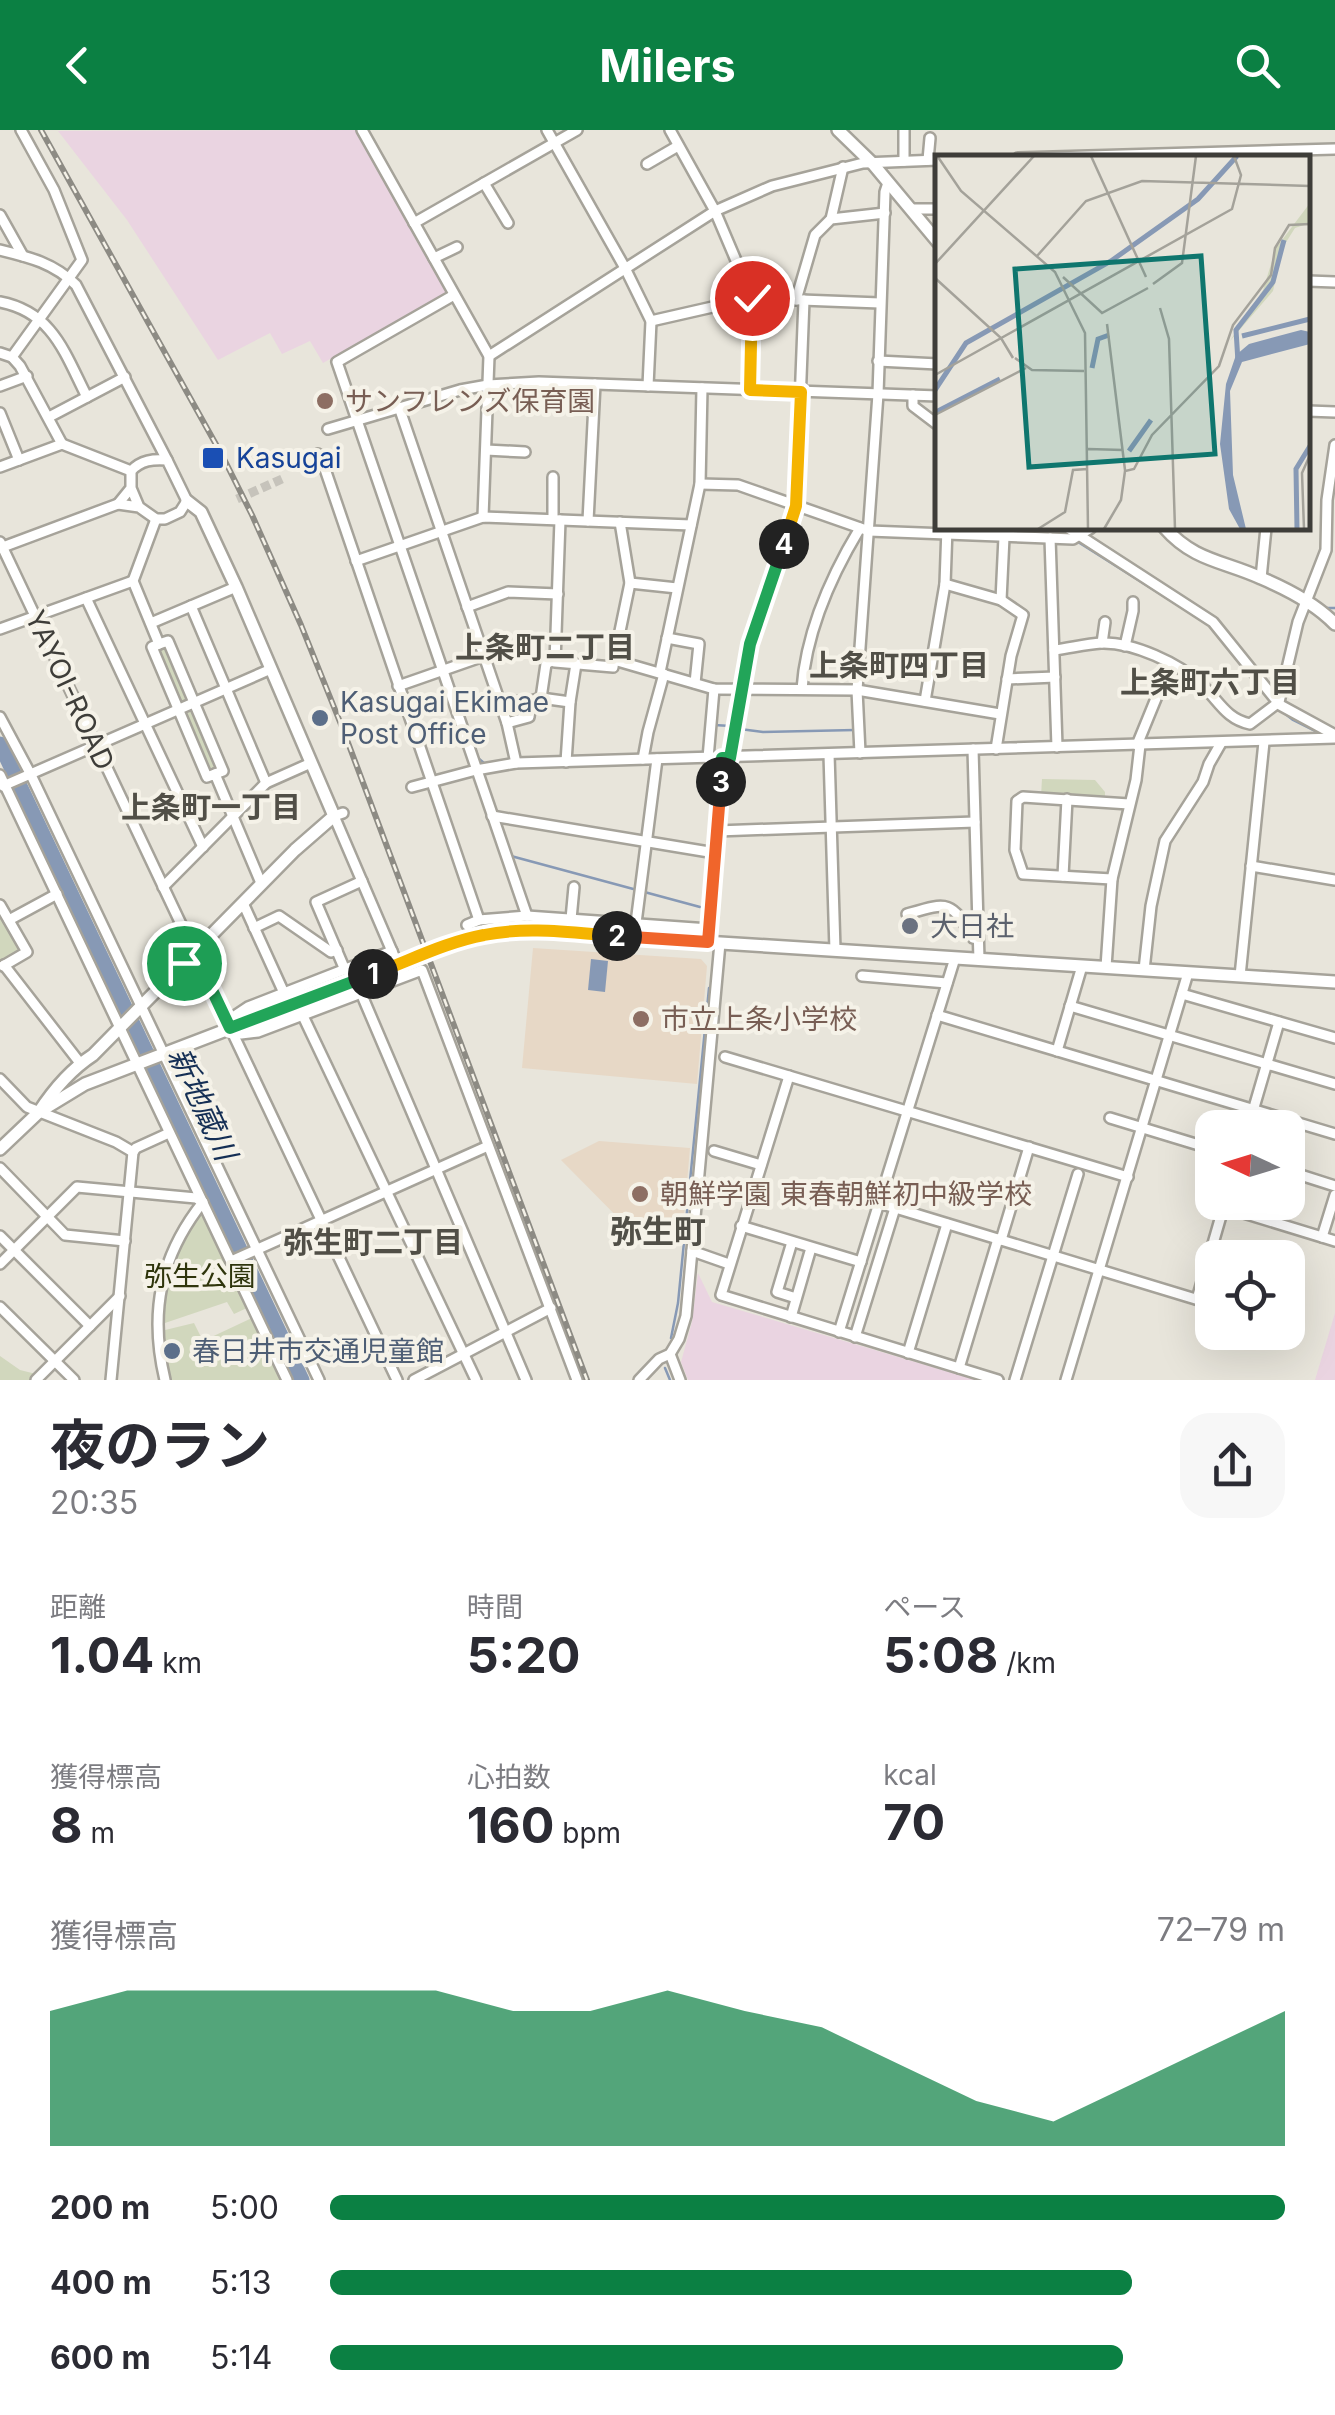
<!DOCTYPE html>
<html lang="ja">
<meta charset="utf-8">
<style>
body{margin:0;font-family:Inter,"Noto Sans JP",sans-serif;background:#f7f7f7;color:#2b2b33;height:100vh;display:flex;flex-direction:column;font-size:38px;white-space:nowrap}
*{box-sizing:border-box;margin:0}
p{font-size:32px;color:#7c7c81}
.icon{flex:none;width:55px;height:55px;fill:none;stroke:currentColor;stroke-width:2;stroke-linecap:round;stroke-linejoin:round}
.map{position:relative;height:1250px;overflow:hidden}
.drawer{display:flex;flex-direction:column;background:#fff;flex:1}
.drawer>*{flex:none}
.needle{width:65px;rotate:274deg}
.controls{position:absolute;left:1195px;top:980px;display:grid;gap:20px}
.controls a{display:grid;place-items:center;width:110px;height:110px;border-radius:20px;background:#fff;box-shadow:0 10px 40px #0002;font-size:50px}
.pin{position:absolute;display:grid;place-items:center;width:85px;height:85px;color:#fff;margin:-42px;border:5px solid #fff;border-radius:50%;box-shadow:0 2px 10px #0007}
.km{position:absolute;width:50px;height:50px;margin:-25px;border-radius:50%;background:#222;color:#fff;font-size:28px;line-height:50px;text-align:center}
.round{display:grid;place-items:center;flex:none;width:105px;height:105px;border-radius:30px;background:#f7f7f7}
.headline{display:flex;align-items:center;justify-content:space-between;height:170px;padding:0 50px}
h1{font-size:55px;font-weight:700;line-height:75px}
.stats{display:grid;grid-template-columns:repeat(3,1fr);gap:15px;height:170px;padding:10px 50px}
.stats div{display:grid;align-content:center}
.stats b{font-size:50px;font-weight:700}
.stats small{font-size:28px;font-weight:400}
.stats p{font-size:28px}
.chart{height:280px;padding:20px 50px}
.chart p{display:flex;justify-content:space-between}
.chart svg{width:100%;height:180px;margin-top:10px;fill:#0b8043;opacity:.7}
ul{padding:0 50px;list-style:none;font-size:32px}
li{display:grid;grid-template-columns:160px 120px 1fr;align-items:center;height:75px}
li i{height:25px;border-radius:12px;background:#0b8043}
header{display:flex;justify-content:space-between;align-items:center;height:130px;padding:0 50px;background:#0b8043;color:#fff;font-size:45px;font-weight:700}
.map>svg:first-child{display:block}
.industrial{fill:#ead4e1}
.education{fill:#e7d8c6}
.green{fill:#d1d7bd}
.water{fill:#8799b5}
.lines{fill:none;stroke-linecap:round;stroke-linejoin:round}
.stream{stroke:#8799b5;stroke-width:2.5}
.river{stroke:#8799b5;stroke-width:15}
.minor-tunnel{stroke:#c6c3bb;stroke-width:9;stroke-dasharray:9 4.5;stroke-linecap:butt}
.minor-casing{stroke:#a6a39a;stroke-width:14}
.major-casing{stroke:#a6a39a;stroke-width:16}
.minor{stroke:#fff;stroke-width:9}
.major{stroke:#fff;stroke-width:11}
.rail-casing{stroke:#8d8b84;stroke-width:6}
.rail{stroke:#f5f2e8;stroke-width:2.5;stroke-dasharray:8;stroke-linecap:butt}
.major-bridge-casing{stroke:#a6a39a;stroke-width:16;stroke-linecap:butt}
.major-bridge{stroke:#fff;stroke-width:11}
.split-1-casing{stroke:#fff;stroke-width:20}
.split-2-casing{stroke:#fff;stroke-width:20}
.split-3-casing{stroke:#fff;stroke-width:20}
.split-4-casing{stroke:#fff;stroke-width:20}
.split-5-casing{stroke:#fff;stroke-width:20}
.split-1{stroke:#22a559;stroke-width:12}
.split-2{stroke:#f5b400;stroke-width:12}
.split-3{stroke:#f0652b;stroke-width:12}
.split-4{stroke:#22a559;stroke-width:12}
.split-5{stroke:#f5b400;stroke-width:12}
.education-dot{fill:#8d6e63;stroke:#f5f2e8;stroke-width:4}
.transit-dot{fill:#1a4fb4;stroke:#f5f2e8;stroke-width:4}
.service-dot{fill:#5c6f8a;stroke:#f5f2e8;stroke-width:4}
.worship-dot{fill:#6b7280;stroke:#f5f2e8;stroke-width:4}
.labels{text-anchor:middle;stroke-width:8;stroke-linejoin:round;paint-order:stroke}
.education-label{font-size:28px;fill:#785e54;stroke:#f5f2e8;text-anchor:start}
.transit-label{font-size:28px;fill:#164399;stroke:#f5f2e8;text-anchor:start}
.street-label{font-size:28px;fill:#3e3d39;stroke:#f5f2e8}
.service-label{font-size:28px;fill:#4e5e75;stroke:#f5f2e8;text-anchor:start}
.worship-label{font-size:28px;fill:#5b616d;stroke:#f5f2e8;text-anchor:start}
.park-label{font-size:28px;fill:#2f350c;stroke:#f5f2e8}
.neighbourhood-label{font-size:30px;font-weight:bold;fill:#514f47;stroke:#f5f2e8}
.water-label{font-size:30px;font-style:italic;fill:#152f55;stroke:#f5f2e8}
.quarter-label{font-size:32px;font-weight:bold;fill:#514f47;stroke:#f5f2e8}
.inset-river{fill:none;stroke:#8799b5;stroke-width:5}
.inset-road{fill:none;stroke:#a4a29a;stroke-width:2.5}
.view{fill:#0f766e;fill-opacity:0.15;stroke:#0f766e;stroke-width:5}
.inset-edge{fill:none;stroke:#3e3d39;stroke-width:5}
</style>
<header><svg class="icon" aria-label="back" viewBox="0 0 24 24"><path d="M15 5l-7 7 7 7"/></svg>Milers<svg class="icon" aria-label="search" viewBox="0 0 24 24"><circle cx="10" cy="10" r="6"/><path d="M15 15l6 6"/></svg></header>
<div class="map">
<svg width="1335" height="1250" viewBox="0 0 1335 1250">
<rect width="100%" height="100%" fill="#e8e5db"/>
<g class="industrial">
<path d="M356,0L447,160L446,163L323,233L310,211L282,224L270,203L218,230L127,90L58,1Z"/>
<path d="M698,1143L712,1172L976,1250H688L681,1232L692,1192Z"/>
<path d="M1335,1183V1250H1315Z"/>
</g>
<g class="education">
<path d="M533,818L701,829L707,836L697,954L522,938Z"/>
<path d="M599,1011L690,1018L683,1099L668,1098L647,1117L561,1030Z"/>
</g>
<g class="green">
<path d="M163,517L167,518L188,568L182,573L178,572L157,521Z"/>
<path d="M190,581L194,582L216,636L215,640L211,642L208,640L185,586Z"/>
<path d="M1042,649L1095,650L1105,662V670L1041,666Z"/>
<path d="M0,783L21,818L19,823L0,834Z"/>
<path d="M200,1082H204L249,1177L234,1184L227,1172L165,1193L162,1190C166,1141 174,1123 200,1082Z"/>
<path d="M254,1187L283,1250H169L163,1222L161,1201L194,1193L203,1211Z"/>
<path d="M0,1226L20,1240L36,1244L33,1250H0Z"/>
</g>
<path class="water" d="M591,829L608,831L605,862L588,860Z"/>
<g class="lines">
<g class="stream">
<path d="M873,43L882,54"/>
<path d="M888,104L889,77"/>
<path d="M926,291L938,300"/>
<path d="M1060,398L1070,406"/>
<path d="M1078,412L1211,496"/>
<path d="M1325,478H1335"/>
<path d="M1278,578L1293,590L1323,605"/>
<path d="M714,595L731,596"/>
<path d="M740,599L763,602L855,600"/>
<path d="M475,617L478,628L484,633"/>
<path d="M511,726L700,777"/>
<path d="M671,1208L678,1173L709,858"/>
<path d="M665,1238L670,1250"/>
</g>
<path class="river" d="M0,614L302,1250"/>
<path class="minor-tunnel" d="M237,369L282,349"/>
<g class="minor-casing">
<g id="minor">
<path d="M362,0L489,226L483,387"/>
<path d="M547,0L625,138L651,191L648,256"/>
<path d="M670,0L715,81L752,168L750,259"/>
<path d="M904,0V31"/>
<path d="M1018,28L1335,19"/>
<path d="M928,30L930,8"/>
<path d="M647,34L678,16"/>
<path d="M484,53L508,93"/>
<path d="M912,79H938"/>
<path d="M0,85L23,126"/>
<path d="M831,89L843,37"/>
<path d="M414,93L577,0"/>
<path d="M0,120C29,127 54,133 76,155L167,330"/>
<path d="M434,128L457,117"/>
<path d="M1308,151L1335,152"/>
<path d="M454,165L337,232L527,786"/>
<path d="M796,170L815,105L831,89L885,83"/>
<path d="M0,172C53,182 65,224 87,267"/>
<path d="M651,191L752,168L880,173"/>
<path d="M0,223L12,227L20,236L62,314"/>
<path d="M489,226L715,81L772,56L863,33L938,30"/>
<path d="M12,227L82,130L54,60L21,0"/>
<path d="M878,231L938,234"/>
<path d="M0,256L27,246"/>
<path d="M913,265V276L938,295"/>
<path d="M399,277L507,593L516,633"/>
<path d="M1308,281L1335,282"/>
<path d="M0,283L19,330"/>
<path d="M49,287L125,247"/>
<path d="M328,299L460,260L488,255L539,252L938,266"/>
<path d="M486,320L525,322"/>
<path d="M318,324L325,339L479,790"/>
<path d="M0,337L62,314L131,341"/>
<path d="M700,354L738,355L869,401L1073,409L1091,398"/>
<path d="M131,358L118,374L139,377L156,389H165L180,382L187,371L167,330C153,329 141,330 131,341V358L139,377"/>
<path d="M156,389L133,451L159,514L152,517L207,647L215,644L261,753"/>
<path d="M553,389V347"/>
<path d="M560,390L555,532L613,537L614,530L714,559L857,560L1000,584"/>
<path d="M588,391L595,254"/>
<path d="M1068,398L1213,492L1280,575L1335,605"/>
<path d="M1050,408L1057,617"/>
<path d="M0,412L397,1250"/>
<path d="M0,418L118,374"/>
<path d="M356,431L483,387L691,395"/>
<path d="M1261,448L1266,398"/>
<path d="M630,453L677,458"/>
<path d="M945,454L1001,470L1023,485L1011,526L996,619"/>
<path d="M86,468L203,717"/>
<path d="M1001,470L1004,407L1012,398"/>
<path d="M191,476L266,653"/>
<path d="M467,477L508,462L558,464"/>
<path d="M151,493L236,457"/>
<path d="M0,499L133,451"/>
<path d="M667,508L699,514L695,553"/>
<path d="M1102,513L1105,492"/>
<path d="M159,514L168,511L223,641L215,644"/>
<path d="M1125,516L1133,481V472"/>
<path d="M1054,520C1070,518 1086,514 1101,513C1133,512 1179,533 1202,555C1219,571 1226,589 1250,594L1279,572L1298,492L1326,420L1327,370L1335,315"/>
<path d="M614,530L630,453L620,392"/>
<path d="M660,542L700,354L702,258"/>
<path d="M1007,549L1055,547"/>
<path d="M398,556L484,526"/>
<path d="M743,557L751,514L796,376L804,170"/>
<path d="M802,559C806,502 831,446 860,398"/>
<path d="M541,568L546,534L555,529"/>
<path d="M925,571L945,454L947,398"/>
<path d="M499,572L531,571L541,568L570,572"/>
<path d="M0,587L31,645L319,1250"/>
<path d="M507,593L529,587L531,571"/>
<path d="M1137,615L1164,549L1174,536"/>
<path d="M973,619L979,830"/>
<path d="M860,623L857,560L878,264L885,62L888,53"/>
<path d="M829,624L835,820"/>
<path d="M708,628L714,559"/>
<path d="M730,628L743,560"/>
<path d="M643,629L648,602L664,544"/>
<path d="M566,632L570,572L576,534"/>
<path d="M0,645L287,1250"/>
<path d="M3,656L271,539"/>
<path d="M412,657L476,640L516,633L1335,608"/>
<path d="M343,683L334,686L400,840"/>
<path d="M492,686L715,723"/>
<path d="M717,701L975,692"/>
<path d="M1251,736L1335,750"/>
<path d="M1063,746L1067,669"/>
<path d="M1112,749L1023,744L1015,720L1017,671L1023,667L1129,674"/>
<path d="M163,757L266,653L311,633"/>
<path d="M243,773L284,863"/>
<path d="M0,775L27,822L3,836"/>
<path d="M907,784C948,772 951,770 973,808L978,809"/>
<path d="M571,789L574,757"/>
<path d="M9,790L57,764"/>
<path d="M636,793L657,629"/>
<path d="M467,795L479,790L527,786L709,799"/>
<path d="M254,798L279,786L331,822L337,820"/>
<path d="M709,800L722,628"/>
<path d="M392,821L248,877L233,887L230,898L241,904L258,902L422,840L577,1250"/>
<path d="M4,835L80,933"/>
<path d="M1106,837L1112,749L1136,650L1140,615"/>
<path d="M345,840L316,772L362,751"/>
<path d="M1144,840L1151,776L1165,711L1203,652L1209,634L1221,613"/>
<path d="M862,846L947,853"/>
<path d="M1240,846L1264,612"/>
<path d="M361,863L526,1250"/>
<path d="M1182,864L1335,908"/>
<path d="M1070,876L1335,954"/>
<path d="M937,885L1335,1004"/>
<path d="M303,886L476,1250"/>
<path d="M1057,921L1082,836"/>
<path d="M725,927L1128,1047"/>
<path d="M789,946L721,1165L998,1250"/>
<path d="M0,949L27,977L116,1012L133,1022"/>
<path d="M1110,988L1212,1019"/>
<path d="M1248,998L1279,892"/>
<path d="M714,1021L761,1035"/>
<path d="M133,1022L136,1018L169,1003"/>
<path d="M0,1038L65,1105L125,1111"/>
<path d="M1288,1041L1335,1056"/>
<path d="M879,1073L1212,1174"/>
<path d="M1224,1077L1335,1111"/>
<path d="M741,1096L861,1132"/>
<path d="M0,1106L90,1196"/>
<path d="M1322,1107L1335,1065"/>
<path d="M1001,1110L1029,1017"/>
<path d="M792,1112L777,1162L796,1168"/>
<path d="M692,1121L729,1134"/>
<path d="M231,1131L488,1016"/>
<path d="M0,1134L77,1057L196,1068L203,1072C160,1126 149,1183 165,1250"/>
<path d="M1197,1169L1225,1072"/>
<path d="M0,1177L74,1250"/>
<path d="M791,1187L811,1118"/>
<path d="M839,1202L955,828"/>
<path d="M855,1207L895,1078"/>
<path d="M908,1223L947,1094"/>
<path d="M670,1224L680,1250"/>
<path d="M959,1238L998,1109"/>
<path d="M36,1250L120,1166"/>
<path d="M111,1250L133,1022"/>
<path d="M414,1250L551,1178"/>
<path d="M639,1250L659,1229L670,1224L679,1209L686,1186L720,813"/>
<path d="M1015,1250L1078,1044"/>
<path d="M1066,1250L1188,843"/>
</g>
</g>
<g class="major-casing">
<g id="major">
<path d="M838,0L873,34L938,112"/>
<path d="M1165,398C1194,431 1224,431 1261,448C1287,459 1316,474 1335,494"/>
<path d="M689,811L1335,852"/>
<path d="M39,982C54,959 70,940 93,925L295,720L334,686L236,457L201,382L187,371"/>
<path d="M0,1019L39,982L85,954L252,890"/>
</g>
</g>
<use href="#minor" class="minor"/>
<use href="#major" class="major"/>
<g class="rail-casing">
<path id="rail" d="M41,0L223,327L252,385L301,495L344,602L587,1250"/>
</g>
<use href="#rail" class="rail"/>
<g class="major-bridge-casing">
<path id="major-bridge" d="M252,890L460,811C528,791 618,806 689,811"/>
</g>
<use href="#major-bridge" class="major-bridge"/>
</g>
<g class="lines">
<g class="split-1-casing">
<path id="split-1" d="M184,833L194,822L230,898L373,844"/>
</g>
<g class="split-2-casing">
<path id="split-2" d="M373,844C409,831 446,812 484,805C527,796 574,803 617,806"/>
</g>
<g class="split-3-casing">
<path id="split-3" d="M617,806L708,812L721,652"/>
</g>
<g class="split-4-casing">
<path id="split-4" d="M721,652L722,628H730L750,514L784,414"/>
</g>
<g class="split-5-casing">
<path id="split-5" d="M752,168L750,260L801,262L796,376L784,414"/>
</g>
<use href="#split-1" class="split-1"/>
<use href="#split-2" class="split-2"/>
<use href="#split-3" class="split-3"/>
<use href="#split-4" class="split-4"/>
<use href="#split-5" class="split-5"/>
</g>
<g class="education-dot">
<circle cx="325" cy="271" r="10"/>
<circle cx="641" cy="889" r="10"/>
<circle cx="640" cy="1064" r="10"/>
</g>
<rect class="transit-dot" x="201" y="316" width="24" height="24" rx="5"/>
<g class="service-dot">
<circle cx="320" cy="588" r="10"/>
<circle cx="172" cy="1221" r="10"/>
</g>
<circle class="worship-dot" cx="910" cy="796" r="10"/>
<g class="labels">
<g class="education-label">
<text x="345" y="281">サンフレンズ保育園</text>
<text x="661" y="899">市立上条小学校</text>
<text x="660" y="1074">朝鮮学園 東春朝鮮初中級学校</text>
</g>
<g class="transit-label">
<text x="236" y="338">Kasugai</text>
</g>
<g class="street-label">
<text transform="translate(70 560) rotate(65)" y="10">YAYOI-ROAD</text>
</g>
<g class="service-label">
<text x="340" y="582">Kasugai Ekimae<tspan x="340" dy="32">Post Office</tspan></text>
<text x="192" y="1231">春日井市交通児童館</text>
</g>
<g class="worship-label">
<text x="930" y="806">大日社</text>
</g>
<g class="park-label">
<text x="200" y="1156">弥生公園</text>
</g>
<g class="neighbourhood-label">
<text x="545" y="528">上条町二丁目</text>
<text x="899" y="546">上条町四丁目</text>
<text x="1210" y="563">上条町六丁目</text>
<text x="211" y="688">上条町一丁目</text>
<text x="373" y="1123">弥生町二丁目</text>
</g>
<g class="water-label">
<text transform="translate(202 974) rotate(65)" y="10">新地蔵川</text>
</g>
<g class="quarter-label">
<text x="658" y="1113">弥生町</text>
</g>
</g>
<g transform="translate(935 25)">
<rect width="375" height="375" fill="#e8e5db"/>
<path d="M375,48V68L360,73L348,92L338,136L295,186L328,135L341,93Z" fill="#d1d7bd"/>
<path d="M366,175L375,177V189L307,207L295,236L298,320L311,374H305L294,354L285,289L291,229L301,200L314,189Z" fill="#8799b5"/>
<path class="inset-river" d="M307,181L375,164M303,207L301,175L338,127L349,85M157,213L163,184L174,180M0,235L31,188L176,106L263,44L302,1M1,257L65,224M194,296L216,265M362,374L361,314L375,291"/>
<path class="inset-road" d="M156,1L211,122M3,2L26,36L120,117L150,178L153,374M102,101L151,46L207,26L375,31M0,109L99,1M128,122L167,158L213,133M0,123L66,183L78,203M218,129L247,108L261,1M225,153L234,184L240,374M172,169L190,315M80,203L97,215L149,216M0,220L297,54L306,20L299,1M0,260L91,213M153,294L188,295M103,374L130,357L138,315L153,314M169,374L186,345L190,316L199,314L217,280L284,211L298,170L336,120L340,93L354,70L375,69M369,374L367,318L375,300"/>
<path class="view" d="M266,101L280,299L94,312L80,114Z"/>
<rect width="375" height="375" class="inset-edge"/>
</g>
</svg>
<div class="controls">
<a><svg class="needle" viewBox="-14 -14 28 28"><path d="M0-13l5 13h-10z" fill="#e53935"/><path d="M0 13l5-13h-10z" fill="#7c7c81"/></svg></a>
<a><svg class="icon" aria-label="locate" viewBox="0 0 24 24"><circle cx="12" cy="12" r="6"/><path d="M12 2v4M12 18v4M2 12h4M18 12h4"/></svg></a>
</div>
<div class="pin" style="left:184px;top:833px;background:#1e9e55"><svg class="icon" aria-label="arrive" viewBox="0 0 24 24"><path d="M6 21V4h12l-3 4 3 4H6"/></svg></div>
<div class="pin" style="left:752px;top:168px;background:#d93025"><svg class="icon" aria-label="check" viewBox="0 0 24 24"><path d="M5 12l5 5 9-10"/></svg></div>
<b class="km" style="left:373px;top:844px">1</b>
<b class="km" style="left:617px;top:806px">2</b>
<b class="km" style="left:721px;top:652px">3</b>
<b class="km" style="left:784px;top:414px">4</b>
</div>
<section class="drawer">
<div class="headline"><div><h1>夜のラン</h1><p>20:35</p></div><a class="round"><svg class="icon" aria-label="share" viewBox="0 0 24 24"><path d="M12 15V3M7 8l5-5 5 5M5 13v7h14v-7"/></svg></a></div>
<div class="stats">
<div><p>距離</p><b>1.04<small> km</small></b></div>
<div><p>時間</p><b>5:20</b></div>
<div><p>ペース</p><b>5:08<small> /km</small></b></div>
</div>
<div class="stats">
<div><p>獲得標高</p><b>8<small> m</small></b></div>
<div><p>心拍数</p><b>160<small> bpm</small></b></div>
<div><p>kcal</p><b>70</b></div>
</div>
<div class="chart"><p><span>獲得標高</span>72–79 m</p>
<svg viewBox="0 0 160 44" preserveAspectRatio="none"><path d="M0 44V11L10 6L20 6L30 6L40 6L50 6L60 11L70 11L80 6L90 11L100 15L110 24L120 33L130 38L140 29L150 20L160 11V44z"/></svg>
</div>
<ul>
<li><b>200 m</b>5:00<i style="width:100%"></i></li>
<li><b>400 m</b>5:13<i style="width:84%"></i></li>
<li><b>600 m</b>5:14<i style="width:83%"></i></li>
</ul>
</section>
